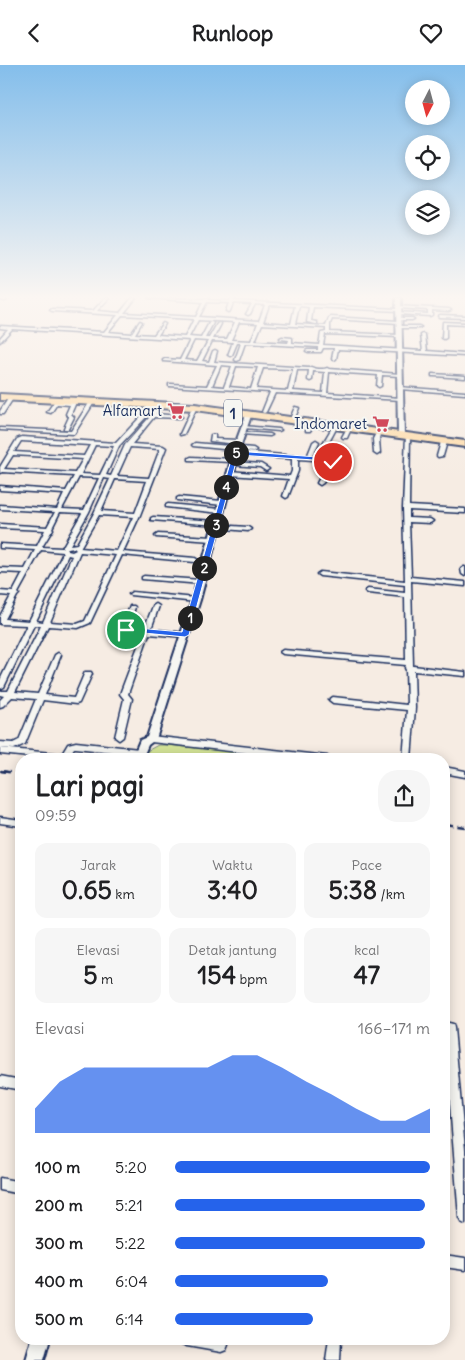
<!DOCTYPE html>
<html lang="id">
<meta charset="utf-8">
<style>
body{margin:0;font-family:Delius,sans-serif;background:#f6f6f6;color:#202124;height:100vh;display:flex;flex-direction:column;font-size:19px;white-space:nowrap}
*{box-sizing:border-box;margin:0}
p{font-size:16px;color:#757577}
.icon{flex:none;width:28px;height:28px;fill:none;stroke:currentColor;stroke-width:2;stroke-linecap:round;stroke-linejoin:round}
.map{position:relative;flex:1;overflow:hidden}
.drawer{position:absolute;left:15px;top:688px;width:435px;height:592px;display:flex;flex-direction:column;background:#fff;border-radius:20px;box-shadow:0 2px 12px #0003}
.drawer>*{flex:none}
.needle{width:32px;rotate:186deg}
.fabs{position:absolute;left:405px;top:15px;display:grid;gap:10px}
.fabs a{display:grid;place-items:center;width:45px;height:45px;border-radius:50%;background:#fff;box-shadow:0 2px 12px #0003;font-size:25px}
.pin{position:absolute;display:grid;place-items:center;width:42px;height:42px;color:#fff;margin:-21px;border:2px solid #fff;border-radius:50%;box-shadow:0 1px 5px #0007}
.km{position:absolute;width:25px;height:25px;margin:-12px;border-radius:50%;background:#222;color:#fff;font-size:14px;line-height:25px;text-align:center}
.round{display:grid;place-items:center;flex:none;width:52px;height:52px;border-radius:20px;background:#f6f6f6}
.head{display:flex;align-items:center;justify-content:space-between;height:85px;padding:0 20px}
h1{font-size:28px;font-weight:700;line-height:38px}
.metrics{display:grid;grid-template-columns:repeat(3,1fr);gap:8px;height:85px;padding:5px 20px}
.metrics div{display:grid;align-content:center;border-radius:12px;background:#f6f6f6;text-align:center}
.metrics b{font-size:25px;font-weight:700}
.metrics small{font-size:14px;font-weight:400}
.metrics p{font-size:14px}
.chart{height:140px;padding:10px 20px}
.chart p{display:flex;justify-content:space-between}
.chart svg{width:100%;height:90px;margin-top:5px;fill:#2563eb;opacity:.7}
ul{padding:0 20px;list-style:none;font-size:16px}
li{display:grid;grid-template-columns:80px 60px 1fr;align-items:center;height:38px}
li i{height:12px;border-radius:6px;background:#2563eb}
header{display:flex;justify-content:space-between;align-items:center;height:65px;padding:0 20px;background:#fff;font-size:22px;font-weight:700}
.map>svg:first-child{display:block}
.green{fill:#d5e598;stroke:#788a7b}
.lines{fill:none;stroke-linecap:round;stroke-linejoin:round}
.street-casing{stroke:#1b2f5e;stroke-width:3}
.secondary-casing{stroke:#1b2f5e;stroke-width:4}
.highway-casing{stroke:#1b2f5e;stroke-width:4}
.street{fill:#f6f6f2;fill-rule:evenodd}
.secondary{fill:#f6f6f2;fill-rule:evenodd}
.highway{fill:#fddcac;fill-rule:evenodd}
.rail-far1{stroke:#1b2f5e;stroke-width:2;stroke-dasharray:7 4;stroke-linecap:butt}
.rail{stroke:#1b2f5e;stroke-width:2.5;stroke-dasharray:9 4.5;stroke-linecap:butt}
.route{fill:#2563eb;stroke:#fff}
.labels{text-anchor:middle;stroke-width:4;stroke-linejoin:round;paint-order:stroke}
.far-poi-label{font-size:15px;fill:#1b2f5e;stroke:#f6f6f2;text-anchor:end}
.shield{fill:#f6f6f2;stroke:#5d6b8a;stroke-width:1}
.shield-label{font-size:16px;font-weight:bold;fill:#1b2f5e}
</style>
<header><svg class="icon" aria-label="back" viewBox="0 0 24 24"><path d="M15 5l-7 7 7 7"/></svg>Runloop<svg class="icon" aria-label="heart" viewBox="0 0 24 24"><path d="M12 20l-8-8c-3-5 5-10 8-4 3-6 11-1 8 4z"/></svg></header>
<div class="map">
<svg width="465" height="1295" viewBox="0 0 465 1295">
<rect width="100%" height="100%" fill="#f6ece3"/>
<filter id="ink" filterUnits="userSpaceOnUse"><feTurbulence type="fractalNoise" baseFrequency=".02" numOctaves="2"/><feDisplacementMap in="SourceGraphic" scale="10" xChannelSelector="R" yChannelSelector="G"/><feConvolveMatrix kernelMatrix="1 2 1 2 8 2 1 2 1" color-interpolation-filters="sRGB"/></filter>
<g filter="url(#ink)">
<path class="green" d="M158,680H168L236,687L234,694H143L145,687Z"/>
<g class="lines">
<g class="street-casing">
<g id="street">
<path d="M0,233L6,234L7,235L5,236L0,235Z"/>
<path d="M105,233H109L97,246L120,248L132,233H136L124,248L196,252L203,237L148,233L204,234L205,233H209L208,235L230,236L231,233H235L234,236L398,244L399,246L313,242L311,256L317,257V259H316L307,257L309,242L299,241L295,259L326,261L329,253L331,252L398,256L400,257L399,258L332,254L330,259V267L399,270L401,271L399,272L325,269L323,280L423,286L421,270L423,269L425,270L427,286L465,289V291L338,284L336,294L334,295L332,294L334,283H323L321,287H308L306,286L307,285H318V282L245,278L239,295L237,296L235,295L241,278H237L232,290L230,291L228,290L233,277L212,276L202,296L209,297L213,286L215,285L217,286L214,297L309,303L311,302C315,304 323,305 327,303L329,304L400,309L402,310L400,311L382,310L381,321L379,322L377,321L378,310L329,307L327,328L400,333H402V335L275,328L266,347L264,348L262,347L270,327L169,321V319H171L207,321L217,300L163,296V295L165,294L180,295L190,275L12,264L0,277V273L8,264L0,263V261L104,267L118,250L52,246L50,245L52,244L93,246ZM207,237L229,238L226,246L228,247L230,246L233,238L252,239L246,249L248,250L250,249L255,239L265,240L259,256L199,252ZM269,240L295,241L291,259L263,257ZM122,250L194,254L185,272L158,270L165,259L163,258L154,270L135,269L142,257L140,256L131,269L108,267ZM198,255L235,257L227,274H213L221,259L219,258L217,259L209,273H205L213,258L211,257L209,258L201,273L189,272ZM239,257L258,258L251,276L231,275ZM262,259L326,263V267L321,268L319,280L292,278V273L282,272L280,273L281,274L289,275L288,278L255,276ZM194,275L208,276L197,296L184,295ZM221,300L232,301L224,322L212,321ZM236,301L258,302L251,324L229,322ZM263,303L293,304L288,326L256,324ZM297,305H309L308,315L310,316L312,315L313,306L325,307L323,328L293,326Z"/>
<path d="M397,241L449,244L451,245L449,246L432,245V250L430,251L398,249L397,247L428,249V245L398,243Z"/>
<path d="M440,250L465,251V253L439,252L438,251Z"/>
<path d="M398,253H412L414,254L412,255H397V253Z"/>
<path d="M443,257L465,258V260L446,259V273L444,274L442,273Z"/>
<path d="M398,261H419L421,262L419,263H397L396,262Z"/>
<path d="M432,309L465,311V313L434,311H432Z"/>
<path d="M398,322L465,327V329L400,324H398Z"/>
<path d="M10,331L14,332L3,349H0V346Z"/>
<path d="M73,334L77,335L71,349L74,352L68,364H64V363L69,352L66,349L70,340L57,339L51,348L47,347L54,337H71Z"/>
<path d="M91,335L95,336L74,369L0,365V363L71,366Z"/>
<path d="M149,338L153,339L148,349H151L157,338H159L161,339L156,349L180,351L182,352L180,353L154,352L132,379L163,381L166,383L140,450L123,487L195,493L198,495L195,497L122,490L90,558L78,563L48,561L15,627L38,629L55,590L58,588L61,590L45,630L74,633L85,607H91L92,609L79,638L76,639L43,635L25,679L14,684L0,683V677L13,678L19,675L36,634L12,632L3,641L0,642V635L4,631L0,630V626H8L41,561L34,560L4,622L0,624V615L27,560L0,559V551L11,531L0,530V526L13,527L23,508L0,507V503L25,504L35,485L0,483V479L37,481L45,465L0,463V459L47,462L55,447L0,444V440L57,444L64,429L0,425V421L66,426L74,411L2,407L0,408V402L17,374L22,372L116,378L144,348ZM148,350L150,351L148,354L125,380L111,411L106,410L119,381ZM21,376H22L90,380L84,391L14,387ZM95,380L114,381L100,410L81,409ZM130,382L160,384L149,413L117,411ZM13,390L83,394L75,408L4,404ZM79,412L99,413L84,445L62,444ZM104,413L110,414L94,448L77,479L70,480L89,447ZM115,414L147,416L135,448L101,446ZM60,447L82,448L62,483L42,482L53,464L52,463ZM99,450L133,452L117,486L80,483ZM74,483L76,485L72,487L68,486L67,485L68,484ZM41,485L62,487L63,488L29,556L5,554L17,531L19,529L18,528L29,508L31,506L30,505ZM80,487L116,490L85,556L77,559L50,557ZM68,490L72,491L43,557L36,556Z"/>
<path d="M193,341L197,342L184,369L180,370V369Z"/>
<path d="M295,342L299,343L294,355H290V354Z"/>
<path d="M310,358L314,359L310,366H306V365Z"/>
<path d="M242,361L279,364L281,365L279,366L244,363H242Z"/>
<path d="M333,361L337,362L328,379H324L323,378Z"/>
<path d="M347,363L351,364L347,373H343L342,372Z"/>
<path d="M240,367L270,369L272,370L270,371L242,369H240Z"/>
<path d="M376,368L380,369L379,374L380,388L377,390L374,388L373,374Z"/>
<path d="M406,369L410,370L409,441L465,444V448L409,445V453L430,454L433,456L430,458L409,457L411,512L465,517V521L411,516L413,601L465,607V611L414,606L415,643L411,694H403L407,645L333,638L329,635L333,632L407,640L406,605L405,603L406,600L283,589L280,587L283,585L406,595L405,532L368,528L365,526L368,524L405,528V520L320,511L317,509L320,507L405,516L403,443Z"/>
<path d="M211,370H215V374L237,375L240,377L237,379L210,376Z"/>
<path d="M316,375L319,377L312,392L332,393L335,395L323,418L320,420L317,418L329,396L298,394V406L288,432L286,433L283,431L289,414L230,410L227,408L230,406L290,411L292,406V394L236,390L233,388L236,386L307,392L313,377Z"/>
<path d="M444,375L447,377L443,391L438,392L437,391L441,377Z"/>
<path d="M195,378L253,383L256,385L253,387L193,381L192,380Z"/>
<path d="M191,392L234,394L236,395V397L261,399L269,404L266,406L260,402L233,400L231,399V397L189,395V393Z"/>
<path d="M179,432L222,436L225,438L222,440L177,435V433Z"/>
<path d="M168,439L220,444L223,446L220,448L166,442V440Z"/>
<path d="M153,452L217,456L220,458L217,460L151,455V453Z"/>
<path d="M216,460L248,462L251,464L248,466L214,463L213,462Z"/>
<path d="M158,469L212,472L215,474L212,476L156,472L155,471Z"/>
<path d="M464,502H465V511L462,509L461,504Z"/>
<path d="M144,511L201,515L204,517L201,519L142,514V512Z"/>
<path d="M132,527L196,533L199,535L196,537L130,530L129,529Z"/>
<path d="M156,539L159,541L151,564L185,568L188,570L185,572L149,569L128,629L132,634L123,672L119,675L115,672L124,634L120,629L143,568L125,566L122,564L130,541H134L135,542L129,562L144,564L153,541Z"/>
<path d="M151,671L327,691L331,694H299L151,677L147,674Z"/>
<path d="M76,677L139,684L142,685L143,687L142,689L139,690L76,683H74L67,694H49L0,689V683L62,689L68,679Z"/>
<path d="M444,702L465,706V712L444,708Z"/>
<path d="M0,752L21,755V761L0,758Z"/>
<path d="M449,958L453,959L454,963L465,1085V1159L461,1157L459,1153L444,963L445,959Z"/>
<path d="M0,1011L21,1015V1025L0,1021Z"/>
<path d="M0,1113L21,1117V1129L0,1125Z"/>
<path d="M444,1190L465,1193V1205L444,1202Z"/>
<path d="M180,1274H222L226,1275L228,1280L226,1285L221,1287L187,1281L182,1279Z"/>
<path d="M329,1274H341L340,1295H326Z"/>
</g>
</g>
<g class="secondary-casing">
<g id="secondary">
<path d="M396,233H401L404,371L401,373L398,371Z"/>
<path d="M247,347L252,348L242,377L200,535L156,674L148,680L142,694H132L140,675L147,672L192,535L236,377Z"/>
<path d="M32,1274H50L44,1295H26Z"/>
</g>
</g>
<g class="highway-casing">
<path id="highway" d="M0,329L195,339L465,376V382L195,345L0,335Z"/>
</g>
<use href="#street" class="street"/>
<use href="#secondary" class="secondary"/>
<use href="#highway" class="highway"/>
<path class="rail-far1" d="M0,706L10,707"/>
<g class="rail">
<path d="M1,706L21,709"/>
<path d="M444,759L465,762"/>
</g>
</g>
</g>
<linearGradient id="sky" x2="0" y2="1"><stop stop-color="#84beeb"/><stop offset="0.56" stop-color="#fbf6f2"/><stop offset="1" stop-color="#fbf6f2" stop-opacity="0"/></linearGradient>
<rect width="465" height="414" fill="url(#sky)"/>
<path class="route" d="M236,386L331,393L335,397L333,399L329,396L238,390L189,570L185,572L123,566V563L126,562L182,567L233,388Z"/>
<defs>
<g id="supermarket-bare" transform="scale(1.35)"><path d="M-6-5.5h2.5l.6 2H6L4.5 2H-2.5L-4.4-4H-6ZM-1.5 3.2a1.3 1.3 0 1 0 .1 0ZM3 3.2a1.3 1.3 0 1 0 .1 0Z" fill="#d1495b" stroke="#f6f6f2" stroke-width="2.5" paint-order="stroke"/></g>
</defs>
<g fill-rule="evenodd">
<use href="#supermarket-bare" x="176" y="346"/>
<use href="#supermarket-bare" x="381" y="359"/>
</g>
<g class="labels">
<g class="far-poi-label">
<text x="162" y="351">Alfamart</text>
<text x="367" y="364">Indomaret</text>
</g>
<rect class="shield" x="224" y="334.5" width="18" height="27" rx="4"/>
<g class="shield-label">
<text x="233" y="354">1</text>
</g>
</g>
</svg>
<div class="fabs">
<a><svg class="needle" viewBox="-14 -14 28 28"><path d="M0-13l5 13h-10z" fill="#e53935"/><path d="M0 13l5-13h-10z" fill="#757577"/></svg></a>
<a><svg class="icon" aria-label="locate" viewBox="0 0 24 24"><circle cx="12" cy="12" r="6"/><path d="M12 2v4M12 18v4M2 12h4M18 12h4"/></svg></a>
<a><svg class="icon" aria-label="layers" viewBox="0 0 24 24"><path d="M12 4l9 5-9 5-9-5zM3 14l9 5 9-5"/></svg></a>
</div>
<div class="pin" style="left:126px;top:565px;background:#1e9e55"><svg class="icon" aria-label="arrive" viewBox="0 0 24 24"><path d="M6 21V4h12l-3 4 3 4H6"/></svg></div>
<div class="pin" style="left:333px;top:397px;background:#d93025"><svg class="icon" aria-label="check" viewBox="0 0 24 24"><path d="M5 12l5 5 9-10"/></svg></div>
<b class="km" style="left:190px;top:553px">1</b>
<b class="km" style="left:204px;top:503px">2</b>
<b class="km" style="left:216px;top:460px">3</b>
<b class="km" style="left:226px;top:422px">4</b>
<b class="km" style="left:236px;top:388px">5</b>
<section class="drawer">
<div class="head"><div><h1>Lari pagi</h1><p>09:59</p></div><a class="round"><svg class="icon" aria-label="share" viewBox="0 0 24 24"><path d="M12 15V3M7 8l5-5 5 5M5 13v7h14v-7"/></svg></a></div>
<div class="metrics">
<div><p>Jarak</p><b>0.65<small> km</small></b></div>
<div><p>Waktu</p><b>3:40</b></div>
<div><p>Pace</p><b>5:38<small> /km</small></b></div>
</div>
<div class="metrics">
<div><p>Elevasi</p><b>5<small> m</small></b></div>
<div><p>Detak jantung</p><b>154<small> bpm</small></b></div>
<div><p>kcal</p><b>47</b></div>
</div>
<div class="chart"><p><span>Elevasi</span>166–171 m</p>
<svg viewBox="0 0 160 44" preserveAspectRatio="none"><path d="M0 44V32L10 19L20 12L30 12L40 12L50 12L60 12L70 12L80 6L90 6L100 12L110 19L120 25L130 32L140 38L150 38L160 32V44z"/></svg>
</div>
<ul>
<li><b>100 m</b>5:20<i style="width:100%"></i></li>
<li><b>200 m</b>5:21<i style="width:98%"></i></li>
<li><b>300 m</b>5:22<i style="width:98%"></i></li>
<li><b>400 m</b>6:04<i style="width:60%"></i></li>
<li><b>500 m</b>6:14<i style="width:54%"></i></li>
</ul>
</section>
</div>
